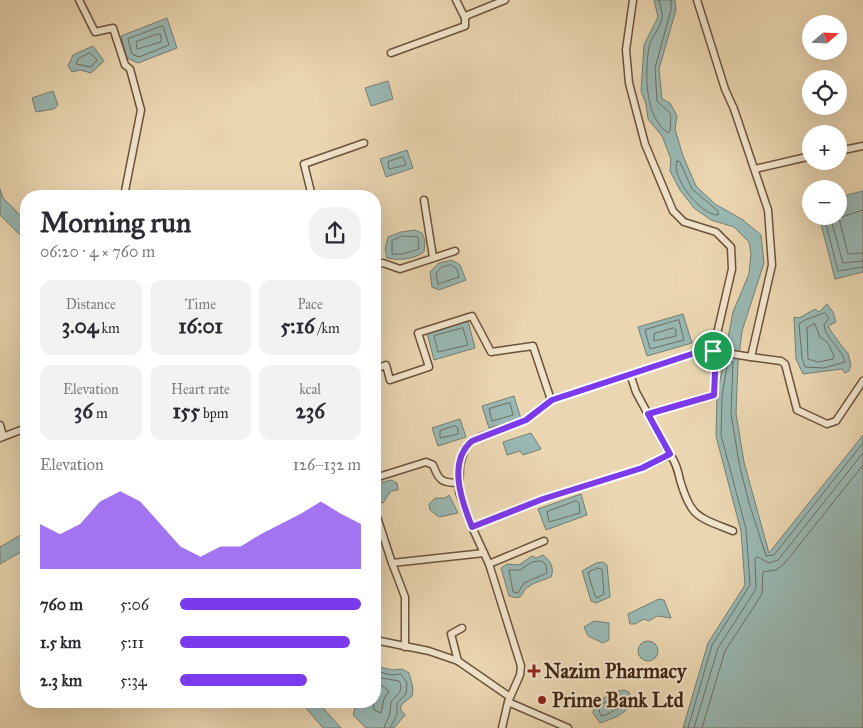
<!DOCTYPE html>
<meta charset="utf-8">
<style>
body{margin:0;font-family:"IM FELL Great Primer",serif;background:#f2f2f3;color:#2b2b33;height:100vh;display:flex;flex-direction:column;font-size:19px;white-space:nowrap}
*{box-sizing:border-box;margin:0}
p{font-size:16px;color:#7c7c81}
.icon{flex:none;width:28px;height:28px;fill:none;stroke:currentColor;stroke-width:2;stroke-linecap:round;stroke-linejoin:round}
.map{position:relative;flex:1;overflow:hidden}
.drawer{position:absolute;left:20px;top:190px;width:361px;height:518px;display:flex;flex-direction:column;background:#fff;border-radius:20px;box-shadow:0 5px 20px #0002}
.drawer>*{flex:none}
.needle{width:32px;rotate:71deg}
.fabs{position:absolute;left:802px;top:15px;display:grid;gap:10px}
.fabs a{display:grid;place-items:center;width:45px;height:45px;border-radius:50%;background:#fff;box-shadow:0 5px 20px #0002;font-size:25px}
.pin{position:absolute;display:grid;place-items:center;width:42px;height:42px;color:#fff;margin:-21px;border:2px solid #fff;border-radius:50%;box-shadow:0 1px 5px #0007}
.round{display:grid;place-items:center;flex:none;width:52px;height:52px;border-radius:20px;background:#f2f2f3}
.headline{display:flex;align-items:center;justify-content:space-between;height:85px;padding:0 20px}
h1{font-size:28px;font-weight:700;line-height:38px}
.metrics{display:grid;grid-template-columns:repeat(3,1fr);gap:8px;height:85px;padding:5px 20px}
.metrics div{display:grid;align-content:center;border-radius:12px;background:#f2f2f3;text-align:center}
.metrics b{font-size:21px;font-weight:700}
.metrics small{font-size:14px;font-weight:400}
.metrics p{font-size:14px}
.chart{height:140px;padding:10px 20px}
.chart p{display:flex;justify-content:space-between}
.chart svg{width:100%;height:90px;margin-top:5px;fill:#7c3aed;opacity:.7}
ul{padding:0 20px;list-style:none;font-size:16px}
li{display:grid;grid-template-columns:80px 60px 1fr;align-items:center;height:38px}
li i{height:12px;border-radius:6px;background:#7c3aed}
.map>svg:first-child{display:block}
.water{fill:#99b8b3;stroke:#767e73}
.lines{fill:none;stroke-linecap:round;stroke-linejoin:round}
.shore{stroke:#6d6f63;stroke-width:1}
.minor-casing{stroke:#6b523a;stroke-width:9}
.minor{stroke:#f1e4cc;stroke-width:6}
.route-casing{stroke:#fff;stroke-width:10}
.route{stroke:#7c3aed;stroke-width:6}
.poi-dot{fill:#8f2418;stroke:#f1e4cc;stroke-width:2}
.labels{text-anchor:middle;stroke-width:4;stroke-linejoin:round;paint-order:stroke}
.poi-label{font-size:20px;font-weight:bold;fill:#412613;stroke:#f1e4cc;text-anchor:start}
</style>
<div class="map">
<svg width="863" height="728" viewBox="0 0 863 728">
<rect width="100%" height="100%" fill="#ead6b1"/>
<filter id="stains"><feTurbulence type="fractalNoise" baseFrequency=".004" numOctaves="4"/><feColorMatrix values="0 0 0 0 .2 0 0 0 0 .09 0 0 0 0 .02 0 0 0 .5 -.17"/></filter>
<radialGradient id="worn" r=".72"><stop offset=".6" stop-color="#630" stop-opacity="0"/><stop offset="1" stop-color="#630" stop-opacity=".3"/></radialGradient>
<g class="water">
<path d="M654,0H675L676,10L659,69L662,99L670,103L677,116L675,129L683,156L696,186L715,204L743,220L761,235L764,263L742,331L738,363L736,413L744,462L769,553L863,435V728H683L708,643L745,585L741,531L716,436L717,396L733,312L749,274L751,254L749,242L734,227L711,220L694,208L680,190L670,171L671,159L662,136L648,119L646,104L641,91L642,76L644,45L658,17Z"/>
<path d="M167,18L177,48L138,63L127,58L121,36Z"/>
<path d="M93,46L104,61L91,73L80,70L72,72L68,66L73,55Z"/>
<path d="M388,81L393,99L371,106L365,88Z"/>
<path d="M53,91L58,105L54,109L36,112L32,98Z"/>
<path d="M407,150L413,168L386,177L380,159Z"/>
<path d="M0,189L3,198L26,221V241L0,215Z"/>
<path d="M863,191V272L835,279L819,216H839V197Z"/>
<path d="M415,230L422,233L425,241L424,252C414,259 400,261 387,258L385,249L388,237L401,232Z"/>
<path d="M452,260L460,265L466,280L439,290L432,287L430,272L439,263Z"/>
<path d="M827,304L833,312L836,322L828,326C830,330 845,351 848,353L851,365L849,371L845,373L842,369L803,374L796,359L794,317L799,318L815,309L819,312Z"/>
<path d="M683,314L692,343L647,356L638,327Z"/>
<path d="M468,321L475,348L434,360L427,333Z"/>
<path d="M514,396L521,419L489,428L482,406Z"/>
<path d="M460,419L466,437L438,446L432,428Z"/>
<path d="M531,433L541,449L523,455L520,451L507,455L503,442Z"/>
<path d="M391,480L397,483L398,490L391,491L383,503L375,502V484Z"/>
<path d="M581,494L587,515L546,530L538,509Z"/>
<path d="M449,495L458,513L439,517L430,510L429,504L435,498H445Z"/>
<path d="M26,532V549L0,564V547Z"/>
<path d="M543,555C550,560 555,568 551,577C544,580 534,582 528,587C519,593 526,601 509,596L501,568L507,564L519,565L532,556L536,558Z"/>
<path d="M603,562L607,565L610,597L596,603L591,601L582,571L596,563Z"/>
<path d="M659,599L664,600L671,618L657,616L649,621L644,619L635,624H630L628,614Z"/>
<path d="M594,621L609,623V640L603,643L588,636L584,627Z"/>
<circle cx="648" cy="651" r="10"/>
<path d="M375,666L393,670L402,669L409,673L413,688L412,696L401,705V710L405,715L394,728H366L353,715L355,708L349,705L350,701H375Z"/>
<path d="M624,690L629,692C636,711 615,718 600,723L593,713L594,704L614,692Z"/>
<path d="M300,701H317L341,728H323Z"/>
</g>
<g class="lines">
<g class="shore">
<path d="M659,0C660,6 663,13 662,19C660,29 651,37 649,47C645,73 644,116 668,133L670,131C672,107 671,116 657,101L655,68L671,10V0"/>
<path d="M163,26L169,45L139,57L132,54L128,39Z"/>
<path d="M158,34L161,35V42L137,49L136,42Z"/>
<path d="M90,53L97,60L91,67L76,64L78,59Z"/>
<path d="M403,157L406,165L389,169L388,162Z"/>
<path d="M677,161L680,162L692,189L718,211V215C701,215 670,177 677,161Z"/>
<path d="M863,210L839,218L848,254L863,253"/>
<path d="M824,216L838,271L863,267"/>
<path d="M830,216L843,263L863,261"/>
<path d="M402,236L418,237L419,249L403,254H392V241Z"/>
<path d="M451,265L457,269L459,277L438,284L436,273L442,267Z"/>
<path d="M825,313L829,318L824,325C825,339 843,349 845,362L824,368L805,367L802,358L799,324L805,320Z"/>
<path d="M679,320L684,340L650,349L645,330Z"/>
<path d="M815,324L820,337L828,343L834,356L833,359L818,362L808,359L807,328Z"/>
<path d="M463,328L468,345L438,352L434,336Z"/>
<path d="M674,328L676,330V336L654,341V334Z"/>
<path d="M510,403L513,415L492,421L489,409Z"/>
<path d="M455,426L458,428V434L440,438V431Z"/>
<path d="M576,501L579,503L580,513L549,522L547,512Z"/>
<path d="M542,561L546,565L547,573L524,583L518,593L513,592L509,570H520L532,562Z"/>
<path d="M597,568L602,569L604,594L597,598L595,596L588,573Z"/>
<path d="M375,671L392,675L401,674L407,683L406,694L397,703V715L390,728"/>
<path d="M375,677L399,681L401,685L400,692L391,702L390,713L384,728"/>
<path d="M618,696L625,697L624,705L606,715L601,716L598,707Z"/>
<path d="M373,701L374,710L381,713L384,699L389,691L381,685H375"/>
<path d="M688,728L712,645L750,585L746,529L721,435L722,396L728,361L733,362L731,413L739,463L749,503L766,556L774,555L863,443"/>
<path d="M694,728L718,648L756,589L755,558L758,557L769,563L778,560L863,453"/>
<path d="M702,728L725,651L762,594L763,572L776,570L784,564L863,465"/>
</g>
<g class="minor-casing">
<g id="minor">
<path d="M79,0L95,32L113,28L125,65L130,69L141,110L124,196"/>
<path d="M456,0L465,18"/>
<path d="M697,0L725,89L734,109L768,210L772,265L751,357L713,351"/>
<path d="M391,53L465,26V18L468,15L505,0"/>
<path d="M839,151L863,146"/>
<path d="M755,169L811,156"/>
<path d="M312,196L304,164L364,143"/>
<path d="M424,200L433,257"/>
<path d="M375,265L383,263L400,269L455,251"/>
<path d="M751,357L781,361L785,364L797,410L827,424L836,421L863,381"/>
<path d="M375,369L386,365L390,380L429,367L418,333L472,316L491,352L533,346L551,400"/>
<path d="M648,414L714,395L716,351"/>
<path d="M0,425L3,436"/>
<path d="M0,438L26,428"/>
<path d="M670,455C676,462 678,471 680,480C691,518 698,517 733,531"/>
<path d="M375,478L426,462L433,465C439,481 442,483 459,483"/>
<path d="M375,511L392,563"/>
<path d="M472,527L543,499L642,468L670,455L636,392L630,374"/>
<path d="M489,564L544,541"/>
<path d="M375,640L429,651L458,661L510,697"/>
<path d="M405,647V597L392,563L484,553"/>
<path d="M458,661L451,634L462,628"/>
<path d="M508,702L568,728"/>
<path d="M502,728L508,702L520,675L521,666L489,564L472,527L459,492L460,465L465,448L472,441L480,437L526,420L551,400L698,352L713,351L732,269L731,247L716,232L684,222L673,211L645,144L629,83L626,50L633,0"/>
</g>
</g>
<use href="#minor" class="minor"/>
</g>
<g class="lines">
<g class="route-casing">
<path id="route" d="M713,351H716L714,395L648,414L670,454L642,468L543,499L472,527C462,502 447,462 472,441L526,420L552,400L698,352Z"/>
</g>
<use href="#route" class="route"/>
</g>
<g class="poi-dot">
<path d="M531.5 663.5h5v5h5v5h-5v5h-5v-5h-5v-5h5z"/>
<circle cx="542" cy="700" r="5"/>
</g>
<g class="labels">
<g class="poi-label">
<text x="544" y="678">Nazim Pharmacy</text>
<text x="552" y="707">Prime Bank Ltd</text>
</g>
</g>
<rect width="100%" height="100%" filter="url(#stains)"/>
<rect width="100%" height="100%" fill="url(#worn)"/>
</svg>
<div class="fabs">
<a><svg class="needle" viewBox="-14 -14 28 28"><path d="M0-13l5 13h-10z" fill="#e53935"/><path d="M0 13l5-13h-10z" fill="#7c7c81"/></svg></a>
<a><svg class="icon" aria-label="locate" viewBox="0 0 24 24"><circle cx="12" cy="12" r="6"/><path d="M12 2v4M12 18v4M2 12h4M18 12h4"/></svg></a>
<a>+</a>
<a>−</a>
</div>
<div class="pin" style="left:713px;top:351px;background:#1e9e55"><svg class="icon" aria-label="arrive" viewBox="0 0 24 24"><path d="M6 21V4h12l-3 4 3 4H6"/></svg></div>
<section class="drawer">
<div class="headline"><div><h1>Morning run</h1><p>06:20 · 4 × 760 m</p></div><a class="round"><svg class="icon" aria-label="share" viewBox="0 0 24 24"><path d="M12 15V3M7 8l5-5 5 5M5 13v7h14v-7"/></svg></a></div>
<div class="metrics">
<div><p>Distance</p><b>3.04<small> km</small></b></div>
<div><p>Time</p><b>16:01</b></div>
<div><p>Pace</p><b>5:16<small> /km</small></b></div>
</div>
<div class="metrics">
<div><p>Elevation</p><b>36<small> m</small></b></div>
<div><p>Heart rate</p><b>155<small> bpm</small></b></div>
<div><p>kcal</p><b>236</b></div>
</div>
<div class="chart"><p><span>Elevation</span>126–132 m</p>
<svg viewBox="0 0 160 44" preserveAspectRatio="none"><path d="M0 44V22L10 27L20 22L30 11L40 6L50 11L60 22L70 33L80 38L90 33L100 33L110 27L120 22L130 17L140 11L150 17L160 22V44z"/></svg>
</div>
<ul>
<li><b>760 m</b>5:06<i style="width:100%"></i></li>
<li><b>1.5 km</b>5:11<i style="width:94%"></i></li>
<li><b>2.3 km</b>5:34<i style="width:70%"></i></li>
</ul>
</section>
</div>
